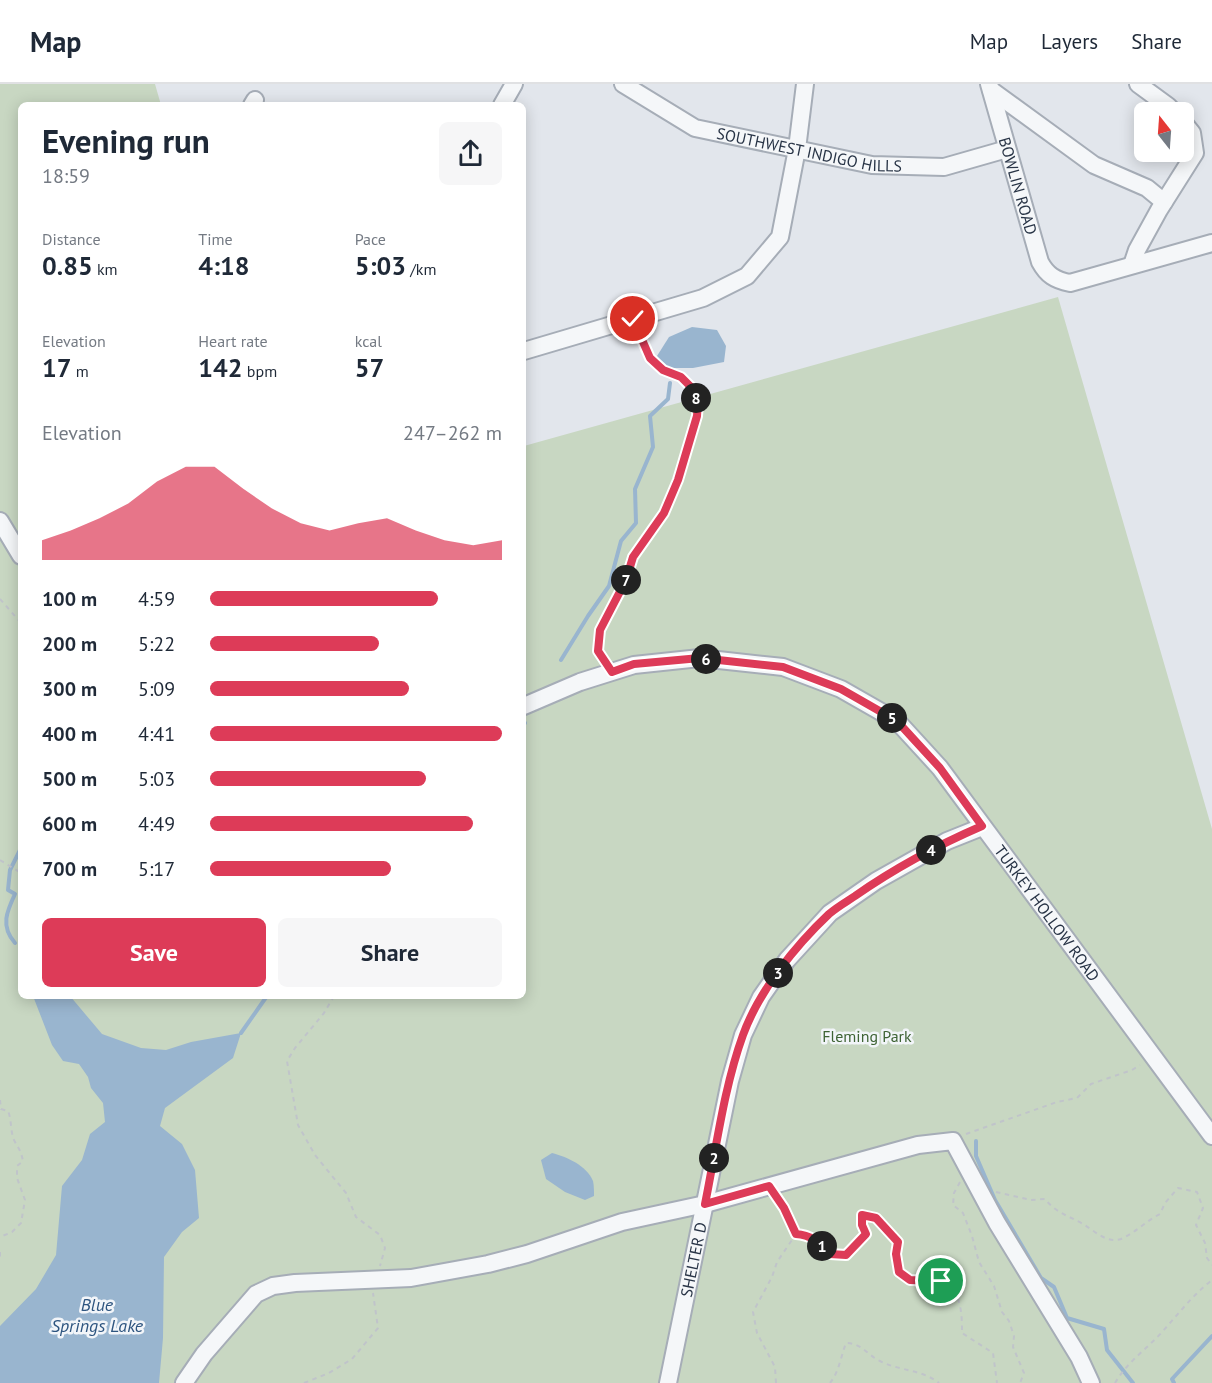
<!DOCTYPE html>
<meta charset="utf-8">
<style>
body{margin:0;font-family:"PT Sans",sans-serif;background:#f6f6f7;color:#1f2937;height:100vh;display:flex;flex-direction:column;font-size:22px;white-space:nowrap}
*{box-sizing:border-box;margin:0}
p{font-size:20px;color:#747a83}
.icon{flex:none;width:33px;height:33px;fill:none;stroke:currentColor;stroke-width:2;stroke-linecap:round;stroke-linejoin:round}
.map{position:relative;flex:1;overflow:hidden}
.panel{position:absolute;left:18px;top:18px;width:508px;height:897px;display:flex;flex-direction:column;background:#fff;border-radius:9px;box-shadow:0 3px 15px #0003}
.panel>*{flex:none}
.needle{width:39px;rotate:343deg}
.controls{position:absolute;left:1134px;top:18px;display:grid;gap:12px}
.controls a{display:grid;place-items:center;width:60px;height:60px;border-radius:9px;background:#fff;box-shadow:0 3px 15px #0003;font-size:30px}
.pin{position:absolute;display:grid;place-items:center;width:51px;height:51px;color:#fff;margin:-26px;border:3px solid #fff;border-radius:50%;box-shadow:0 2px 6px #0007}
.km{position:absolute;width:30px;height:30px;margin:-15px;border-radius:50%;background:#222;color:#fff;font-size:16px;line-height:30px;text-align:center}
.round{display:grid;place-items:center;flex:none;width:63px;height:63px;border-radius:9px;background:#f6f6f7}
.overview{display:flex;align-items:center;justify-content:space-between;height:102px;padding:0 24px}
h1{font-size:33px;font-weight:700;line-height:45px}
.figures{display:grid;grid-template-columns:repeat(3,1fr);gap:9px;height:102px;padding:6px 24px}
.figures div{display:grid;align-content:center}
.figures b{font-size:26px;font-weight:700}
.figures small{font-size:16px;font-weight:400}
.figures p{font-size:16px}
.chart{height:168px;padding:12px 24px}
.chart p{display:flex;justify-content:space-between}
.chart svg{width:100%;height:108px;margin-top:6px;fill:#dd3b58;opacity:.7}
.action{display:flex;gap:12px;margin-top:auto;padding:12px 24px}
.action a{flex:1;height:69px;border-radius:9px;background:#dd3b58;color:#fff;font-size:24px;font-weight:700;line-height:69px;text-align:center}
.action a+a{background:#f6f6f7;color:#1f2937}
ul{padding:0 24px;list-style:none;font-size:20px}
li{display:grid;grid-template-columns:96px 72px 1fr;align-items:center;height:45px}
li i{height:15px;border-radius:8px;background:#dd3b58}
header{display:flex;align-items:center;gap:36px;box-sizing:border-box;height:84px;padding:0 30px;background:#fff;border-bottom:2px solid #e0e1e3}
header strong{font-size:28px}
nav{display:flex;gap:33px;margin-inline-start:auto;font-size:21px}
.map>svg:first-child{display:block}
.green{fill:#c8d7c2}
.water{fill:#99b5cf}
.lines{fill:none;stroke-linecap:round;stroke-linejoin:round}
.stream{stroke:#99b5cf;stroke-width:4}
.minor-casing{stroke:#a6adb7;stroke-width:20}
.path{stroke:#c0c4ca;stroke-width:2;stroke-dasharray:4.5 4.5;stroke-linecap:butt}
.minor{stroke:#f5f7f9;stroke-width:16}
.route-casing{stroke:#fff;stroke-width:12}
.route{stroke:#dd3b58;stroke-width:8}
.labels{text-anchor:middle;stroke-width:5;stroke-linejoin:round;paint-order:stroke}
.street-label{font-size:16px;fill:#283446;stroke:#f2f5f9}
.park-label{font-size:16px;fill:#3e6334;stroke:#f2f5f9}
.water-label{font-size:18px;font-style:italic;fill:#2d547f;stroke:#f2f5f9}
</style>
<header>
<strong>Map</strong>
<nav><a>Map</a><a>Layers</a><a>Share</a></nav>
</header>
<div class="map">
<svg width="1212" height="1299" viewBox="0 0 1212 1299">
<rect width="100%" height="100%" fill="#e2e6ec"/>
<path class="green" d="M0,0H155L161,21H21V912H524V362L1058,213L1212,745V1299H0Z"/>
<g class="water">
<path d="M692,243L717,246L726,262L724,278L693,284H667L657,272L669,253Z"/>
<path d="M33,912H70L102,950L141,964L166,966L191,958L241,949L233,974L165,1024L160,1042L182,1060L195,1086L199,1134L182,1148L164,1173L163,1254L159,1299H0V1242L36,1205L56,1171L62,1102L82,1076L90,1050L105,1038L103,1019L91,1004L88,993L79,980L63,977L52,961Z"/>
<path d="M552,1069C567,1073 586,1081 593,1097C594,1101 594,1108 594,1112L585,1116L565,1108L546,1095L541,1076Z"/>
</g>
<g class="lines">
<g class="stream">
<path d="M561,576L588,532L609,502L621,457L636,439L635,405L653,363L650,332L668,315L670,299"/>
<path d="M524,639H525"/>
<path d="M15,859C0,842 7,827 15,810L8,806L10,786L21,764"/>
<path d="M241,949L267,912"/>
<path d="M976,1057V1072L995,1116L1041,1194L1054,1203L1067,1234L1104,1245L1107,1266L1133,1299"/>
<path d="M1174,1299L1172,1295L1212,1252"/>
</g>
<g class="minor-casing">
<g id="minor">
<path id="s1" d="M623,0L695,44L872,81L944,83L1007,65"/>
<path id="s2" d="M989,0L1040,178C1047,191 1055,196 1070,199L1212,159"/>
<path d="M1138,0L1168,22L1174,28"/>
<path d="M991,6L1094,81L1147,104L1164,118"/>
<path d="M252,21L255,16"/>
<path d="M502,21L514,0"/>
<path d="M1132,181L1137,166L1159,126L1195,69L1192,49L1184,39"/>
<path d="M524,267L703,214L747,192L780,153L797,65L805,0"/>
<path d="M0,437L21,472"/>
<path id="s3" d="M524,622L580,598L634,581L700,574L783,583L841,605L897,637L940,684L1212,1052"/>
<path d="M184,1299L204,1270L256,1210L273,1202L295,1199L411,1194L488,1180L527,1170L622,1138L705,1120L918,1061L953,1057L997,1139L1079,1273L1091,1299"/>
<path id="s4" d="M668,1299L730,997L743,951L761,913L787,876L830,829L876,797L947,757L982,743"/>
</g>
</g>
<g class="path">
<path d="M0,515L21,539"/>
<path d="M604,575L598,567L600,546L626,496L633,473L664,429L678,396L697,332L698,318L693,305L681,293L663,286L650,274L639,247"/>
<path d="M0,776L21,789"/>
<path d="M334,912L324,929L295,964L287,977L298,1041L315,1071L346,1109L356,1133L380,1151L385,1164L380,1182"/>
<path d="M0,1016L1,1025L8,1027C12,1036 10,1049 15,1058C19,1065 21,1067 23,1077L17,1082V1094L25,1116L21,1139L12,1148L0,1153"/>
<path d="M966,1050L1057,1018L1077,1014L1091,1000L1132,986L1140,981"/>
<path d="M960,1098L954,1109L953,1121L963,1129L972,1152L979,1178L994,1202L1002,1228L1009,1237L1014,1252L1013,1263L1024,1289L1020,1299"/>
<path d="M996,1108L1031,1116L1045,1115C1056,1129 1069,1132 1083,1140C1095,1147 1107,1160 1121,1155C1135,1149 1146,1137 1160,1130L1165,1119L1178,1104L1197,1108L1203,1124L1196,1141L1205,1159L1207,1174L1212,1181"/>
<path d="M796,1150C812,1151 819,1159 830,1170L846,1171L866,1150L862,1141V1131L876,1134L898,1158L896,1171L899,1189C917,1200 922,1193 939,1197C962,1203 962,1231 962,1249L993,1269L997,1299"/>
<path d="M0,1168V1177"/>
<path d="M304,1299L329,1289L352,1275L378,1244L373,1209"/>
<path d="M776,1299L775,1283L757,1249L753,1228L772,1193L777,1178L796,1150L778,1114"/>
<path d="M830,1299C839,1288 841,1272 846,1259C862,1259 867,1271 880,1277C899,1287 921,1285 939,1299"/>
<path d="M1115,1299C1127,1278 1147,1265 1163,1247C1179,1229 1193,1211 1212,1196"/>
</g>
<use href="#minor" class="minor"/>
</g>
<g class="lines">
<g class="route-casing">
<path id="route" d="M633,235L650,274L663,286L681,293L693,305L698,318L697,332L678,396L664,429L633,473L626,496L600,546L598,567L612,588L634,580L700,574L783,583L841,605L897,637L940,684L982,742C938,761 895,784 855,812C846,818 837,823 829,830C795,862 759,907 743,951C724,1003 716,1066 705,1120L769,1102L784,1124L796,1150C812,1151 819,1159 830,1170L846,1171L866,1150L862,1141V1131L876,1134L898,1158L896,1170L899,1188L910,1196L941,1197"/>
</g>
<use href="#route" class="route"/>
</g>
<g class="labels">
<g class="street-label">
<text dy="6" stroke="none"><textPath href="#s1" startOffset="201">SOUTHWEST INDIGO HILLS</textPath></text>
<text dy="6" stroke="none"><textPath href="#s2" startOffset="106">BOWLIN ROAD</textPath></text>
<text dy="6" stroke="none"><textPath href="#s3" startOffset="638">TURKEY HOLLOW ROAD</textPath></text>
<text dy="6" stroke="none"><textPath href="#s4" startOffset="126">SHELTER D</textPath></text>
</g>
<g class="park-label">
<text x="867" y="958">Fleming Park</text>
</g>
<g class="water-label">
<text x="97" y="1227">Blue<tspan x="97" dy="21">Springs Lake</tspan></text>
</g>
</g>
</svg>
<div class="controls">
<a><svg class="needle" viewBox="-14 -14 28 28"><path d="M0-13l5 13h-10z" fill="#e53935"/><path d="M0 13l5-13h-10z" fill="#747a83"/></svg></a>
</div>
<div class="pin" style="left:941px;top:1197px;background:#1e9e55"><svg class="icon" aria-label="arrive" viewBox="0 0 24 24"><path d="M6 21V4h12l-3 4 3 4H6"/></svg></div>
<div class="pin" style="left:633px;top:235px;background:#d93025"><svg class="icon" aria-label="check" viewBox="0 0 24 24"><path d="M5 12l5 5 9-10"/></svg></div>
<b class="km" style="left:822px;top:1162px">1</b>
<b class="km" style="left:714px;top:1074px">2</b>
<b class="km" style="left:778px;top:889px">3</b>
<b class="km" style="left:931px;top:766px">4</b>
<b class="km" style="left:892px;top:634px">5</b>
<b class="km" style="left:706px;top:575px">6</b>
<b class="km" style="left:626px;top:496px">7</b>
<b class="km" style="left:696px;top:314px">8</b>
<section class="panel">
<div class="overview"><div><h1>Evening run</h1><p>18:59</p></div><a class="round"><svg class="icon" aria-label="share" viewBox="0 0 24 24"><path d="M12 15V3M7 8l5-5 5 5M5 13v7h14v-7"/></svg></a></div>
<div class="figures">
<div><p>Distance</p><b>0.85<small> km</small></b></div>
<div><p>Time</p><b>4:18</b></div>
<div><p>Pace</p><b>5:03<small> /km</small></b></div>
</div>
<div class="figures">
<div><p>Elevation</p><b>17<small> m</small></b></div>
<div><p>Heart rate</p><b>142<small> bpm</small></b></div>
<div><p>kcal</p><b>57</b></div>
</div>
<div class="chart"><p><span>Elevation</span>247–262 m</p>
<svg viewBox="0 0 160 44" preserveAspectRatio="none"><path d="M0 44V36L10 32L20 27L30 21L40 12L50 6L60 6L70 15L80 23L90 29L100 32L110 29L120 27L130 32L140 36L150 38L160 36V44z"/></svg>
</div>
<ul>
<li><b>100 m</b>4:59<i style="width:78%"></i></li>
<li><b>200 m</b>5:22<i style="width:58%"></i></li>
<li><b>300 m</b>5:09<i style="width:68%"></i></li>
<li><b>400 m</b>4:41<i style="width:100%"></i></li>
<li><b>500 m</b>5:03<i style="width:74%"></i></li>
<li><b>600 m</b>4:49<i style="width:90%"></i></li>
<li><b>700 m</b>5:17<i style="width:62%"></i></li>
</ul>
<div class="action"><a>Save</a><a>Share</a></div>
</section>
</div>
